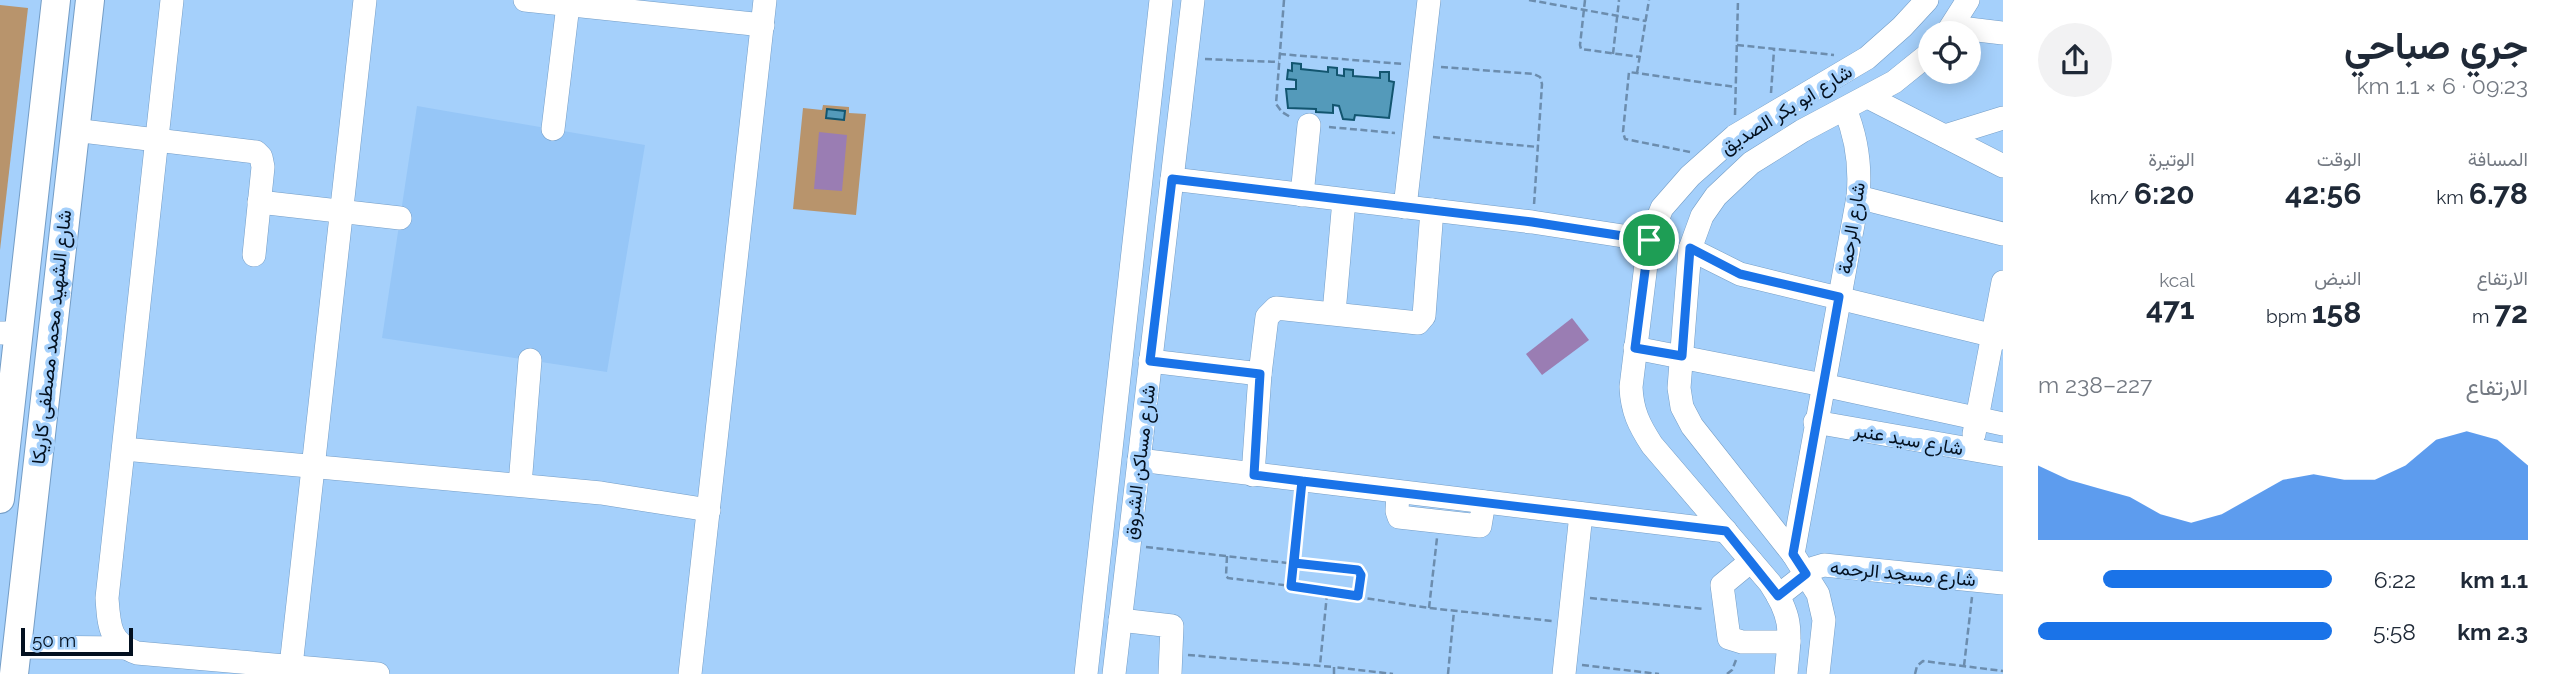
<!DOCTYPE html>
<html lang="ar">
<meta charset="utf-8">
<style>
body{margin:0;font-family:Raleway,Vazirmatn,sans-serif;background:#f2f2f3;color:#1f2937;direction:rtl;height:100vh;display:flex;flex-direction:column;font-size:26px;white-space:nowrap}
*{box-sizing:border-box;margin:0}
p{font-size:23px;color:#747a83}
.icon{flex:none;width:38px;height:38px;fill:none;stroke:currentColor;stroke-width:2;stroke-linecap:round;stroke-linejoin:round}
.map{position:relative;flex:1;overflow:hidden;direction:ltr}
.details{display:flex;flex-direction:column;background:#fff;width:560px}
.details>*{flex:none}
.fabs{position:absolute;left:1918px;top:21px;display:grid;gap:14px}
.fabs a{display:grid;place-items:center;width:63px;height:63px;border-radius:50%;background:#fff;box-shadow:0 4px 18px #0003;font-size:35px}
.scale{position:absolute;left:21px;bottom:18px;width:112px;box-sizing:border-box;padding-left:7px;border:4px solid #03101f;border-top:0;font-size:19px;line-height:24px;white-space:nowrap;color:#03101f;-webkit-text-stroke:5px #a5d0fb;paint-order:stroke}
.pin{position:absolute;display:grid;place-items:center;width:60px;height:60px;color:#fff;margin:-30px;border:4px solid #fff;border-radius:50%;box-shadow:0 2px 7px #0007}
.round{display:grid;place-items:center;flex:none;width:74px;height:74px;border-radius:37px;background:#f2f2f3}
.head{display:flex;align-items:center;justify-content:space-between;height:119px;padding:0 35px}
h1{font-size:38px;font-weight:700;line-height:52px}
.figures{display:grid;grid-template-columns:repeat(3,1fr);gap:10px;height:119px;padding:7px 35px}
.figures div{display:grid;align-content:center}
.figures b{font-size:30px;font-weight:700}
.figures small{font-size:19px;font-weight:400}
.figures p{font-size:19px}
.chart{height:196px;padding:14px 35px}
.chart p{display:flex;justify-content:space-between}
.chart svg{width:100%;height:126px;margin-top:7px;fill:#1a73e8;opacity:.7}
ul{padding:0 35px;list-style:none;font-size:23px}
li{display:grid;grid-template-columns:112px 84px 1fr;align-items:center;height:52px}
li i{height:18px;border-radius:9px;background:#1a73e8}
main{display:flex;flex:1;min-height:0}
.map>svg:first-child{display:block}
.built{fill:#96c6f7}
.green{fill:#b8946c}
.water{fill:#9a7db3}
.building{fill:#549aba;stroke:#12556f;stroke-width:2}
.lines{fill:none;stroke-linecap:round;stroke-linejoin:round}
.minor-casing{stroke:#749dc6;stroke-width:24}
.major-casing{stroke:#749dc6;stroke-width:30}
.path{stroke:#6c8dae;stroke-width:2.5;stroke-dasharray:7 3.5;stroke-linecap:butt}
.minor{stroke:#fff;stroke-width:23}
.major{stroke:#fff;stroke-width:28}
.route-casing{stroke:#fff;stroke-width:14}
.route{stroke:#1a73e8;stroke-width:9}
.labels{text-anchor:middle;stroke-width:7;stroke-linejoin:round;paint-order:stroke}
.street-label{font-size:19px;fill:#03101f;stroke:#a5d0fb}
</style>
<main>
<section class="details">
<div class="head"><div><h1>جري صباحي</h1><p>09:23 · 6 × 1.1 km</p></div><a class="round"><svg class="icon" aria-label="share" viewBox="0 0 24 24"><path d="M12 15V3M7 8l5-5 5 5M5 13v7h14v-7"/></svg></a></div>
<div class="figures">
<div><p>المسافة</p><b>6.78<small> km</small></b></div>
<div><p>الوقت</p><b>42:56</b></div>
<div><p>الوتيرة</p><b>6:20<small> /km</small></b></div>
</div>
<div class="figures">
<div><p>الارتفاع</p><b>72<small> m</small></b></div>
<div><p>النبض</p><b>158<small> bpm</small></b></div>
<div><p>kcal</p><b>471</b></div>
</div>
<div class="chart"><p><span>الارتفاع</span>227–238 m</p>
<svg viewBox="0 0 160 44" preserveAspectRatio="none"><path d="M0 44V18L10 23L20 26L30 29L40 35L50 38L60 35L70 29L80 23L90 21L100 23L110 23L120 18L130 9L140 6L150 9L160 18V44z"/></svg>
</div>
<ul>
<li><b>1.1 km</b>6:22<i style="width:78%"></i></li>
<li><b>2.3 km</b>5:58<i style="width:100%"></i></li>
</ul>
</section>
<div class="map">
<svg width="2003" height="674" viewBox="0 0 2003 674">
<rect width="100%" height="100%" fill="#a5d0fb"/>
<path class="built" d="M417,106L645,145L607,372L382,338Z"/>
<g class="green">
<path d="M0,5L28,8L0,250Z"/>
<path d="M823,105L849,107V113L866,114L856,215L793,209L803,108L822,110Z"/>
</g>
<g class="water">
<path d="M819,132L847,135L842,191L814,189Z"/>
<path d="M1572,318L1589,340L1542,375L1526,354Z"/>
</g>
<g class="building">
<path d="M1292,63L1301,64V69L1328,72V67L1337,68V75L1344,76V69L1353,70V76L1380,78V72H1389V81L1394,82L1389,118L1355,115L1354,120L1343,119L1339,106L1333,105V113L1316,112V109L1288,108L1286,89H1296V80L1287,79L1288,70L1292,71Z"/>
<path d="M827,109L845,111L844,120L826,118Z"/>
</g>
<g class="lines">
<g class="minor-casing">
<g id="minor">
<path d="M172,0L107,598C109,625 109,643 137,653L378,674"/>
<path d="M525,0L763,25"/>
<path d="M1952,27L2003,33"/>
<path d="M1947,33L1968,0"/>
<path d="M1868,97L2003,166"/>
<path d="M553,129L568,5"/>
<path d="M74,130L256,152L261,157L263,167L254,255"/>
<path d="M1945,136L2003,118"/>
<path d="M1172,179L1532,222L1649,240"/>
<path d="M1302,195L1309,125"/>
<path d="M1858,197L2003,234"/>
<path d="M259,202L400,218"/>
<path d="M1405,207L1429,0"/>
<path d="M1690,249L1740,274L2003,338"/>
<path d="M1334,313L1344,200"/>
<path d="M0,333H18"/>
<path d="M1635,348L1823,385L2003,424"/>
<path d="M1150,361L1260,374L1267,317L1276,308L1418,323L1424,316L1432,210"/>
<path d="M1815,422L2003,455"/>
<path d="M1974,434L2003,282"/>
<path d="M124,449L601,493L709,510"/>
<path d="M1139,460L1726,531"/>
<path d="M1253,475L1260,374"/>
<path d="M520,485L530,360"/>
<path d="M1398,492L1397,511L1399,517L1480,526L1484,502"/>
<path d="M1793,554L1858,197C1861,165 1857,138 1845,109"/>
<path d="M1751,561L1722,585L1729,638L1742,642H1789"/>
<path d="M1778,596L1814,568L1824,565L2003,583"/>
<path d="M1120,620L1172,626L1170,674"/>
<path d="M17,647L123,648"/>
<path d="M291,666L365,0"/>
<path d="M690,674L765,0"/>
<path d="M1086,674L1161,0"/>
<path d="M1114,674L1193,0"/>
<path d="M1564,674L1581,514"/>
<path d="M1786,674C1790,632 1794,619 1770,583L1652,445C1639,425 1632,411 1631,387L1649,240L1662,208L1690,176L1735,136L1867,58L1902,27L1927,0"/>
<path d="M1818,674L1824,620L1818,594L1793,554L1692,426L1682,407L1679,388L1690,249L1702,216L1716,196L1751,163L1802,131L1894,82L1930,53"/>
</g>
</g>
<g class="major-casing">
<g id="major">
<path d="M0,499L56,0"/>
<path d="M14,674L90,0"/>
</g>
</g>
<g class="path">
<path d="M1284,0L1276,104L1282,112L1292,118"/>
<path d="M1529,0L1646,21"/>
<path d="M1585,0L1580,45L1581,49L1640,57"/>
<path d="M1737,45L1834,55"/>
<path d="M1279,54L1403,64"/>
<path d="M1613,54L1619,0"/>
<path d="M1205,59L1279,62"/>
<path d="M1441,67L1534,74L1540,77L1542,84L1534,205"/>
<path d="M1637,73L1649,0"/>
<path d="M1771,93L1774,50"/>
<path d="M1735,115L1738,0"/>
<path d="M1329,127L1395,133"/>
<path d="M1433,137L1538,147"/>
<path d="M1690,152L1625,139L1623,132L1629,72L1735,87"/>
<path d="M1301,498L1291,586L1325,590L1327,594L1320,665"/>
<path d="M1146,547L1358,571L1361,574L1358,596"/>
<path d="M1227,556L1226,576L1228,578L1291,586"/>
<path d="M1326,592L1429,608L1552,621"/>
<path d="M1590,598L1705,609"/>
<path d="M1429,608L1437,538"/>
<path d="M1188,655L1334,667"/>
<path d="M1582,665L1659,674"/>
<path d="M1964,666L1972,597"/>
<path d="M1334,674V667L1393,674"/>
<path d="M1448,674L1454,611"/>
<path d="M1727,674L1732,670L1736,660"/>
<path d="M1915,674L1917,666L1923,661L2003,671"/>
</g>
<use href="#minor" class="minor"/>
<use href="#major" class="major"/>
</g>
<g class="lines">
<g class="route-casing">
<path id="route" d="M1649,240L1532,222L1172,179L1150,361L1260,374L1254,475L1302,481L1291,586L1358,596L1361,575L1358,570L1294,563L1302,481L1726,531L1778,596L1806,574L1793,554L1839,297L1740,274L1690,248L1682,356L1635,348L1649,240"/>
</g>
<use href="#route" class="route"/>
</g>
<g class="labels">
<g class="street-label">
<text transform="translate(1786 109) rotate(-32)" y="7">شارع ابو بكر الصديق</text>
<text transform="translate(1851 228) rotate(-81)" y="7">شارع الرحمة</text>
<text transform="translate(51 337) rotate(-84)" y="7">شارع الشهيد محمد مصطفى كاريكا</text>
<text transform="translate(1909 439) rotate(10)" y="7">شارع سيد عنبر</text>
<text transform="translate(1139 462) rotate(-83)" y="7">شارع مساكن الشروق</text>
<text transform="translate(1903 573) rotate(5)" y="7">شارع مسجد الرحمه</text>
</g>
</g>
</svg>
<div class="fabs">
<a><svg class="icon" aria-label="locate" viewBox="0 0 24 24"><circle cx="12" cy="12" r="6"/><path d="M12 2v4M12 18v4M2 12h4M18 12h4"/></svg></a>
</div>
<div class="scale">50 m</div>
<div class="pin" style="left:1649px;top:240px;background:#1e9e55"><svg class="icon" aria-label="arrive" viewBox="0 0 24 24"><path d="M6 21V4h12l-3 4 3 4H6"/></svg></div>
</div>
</main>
